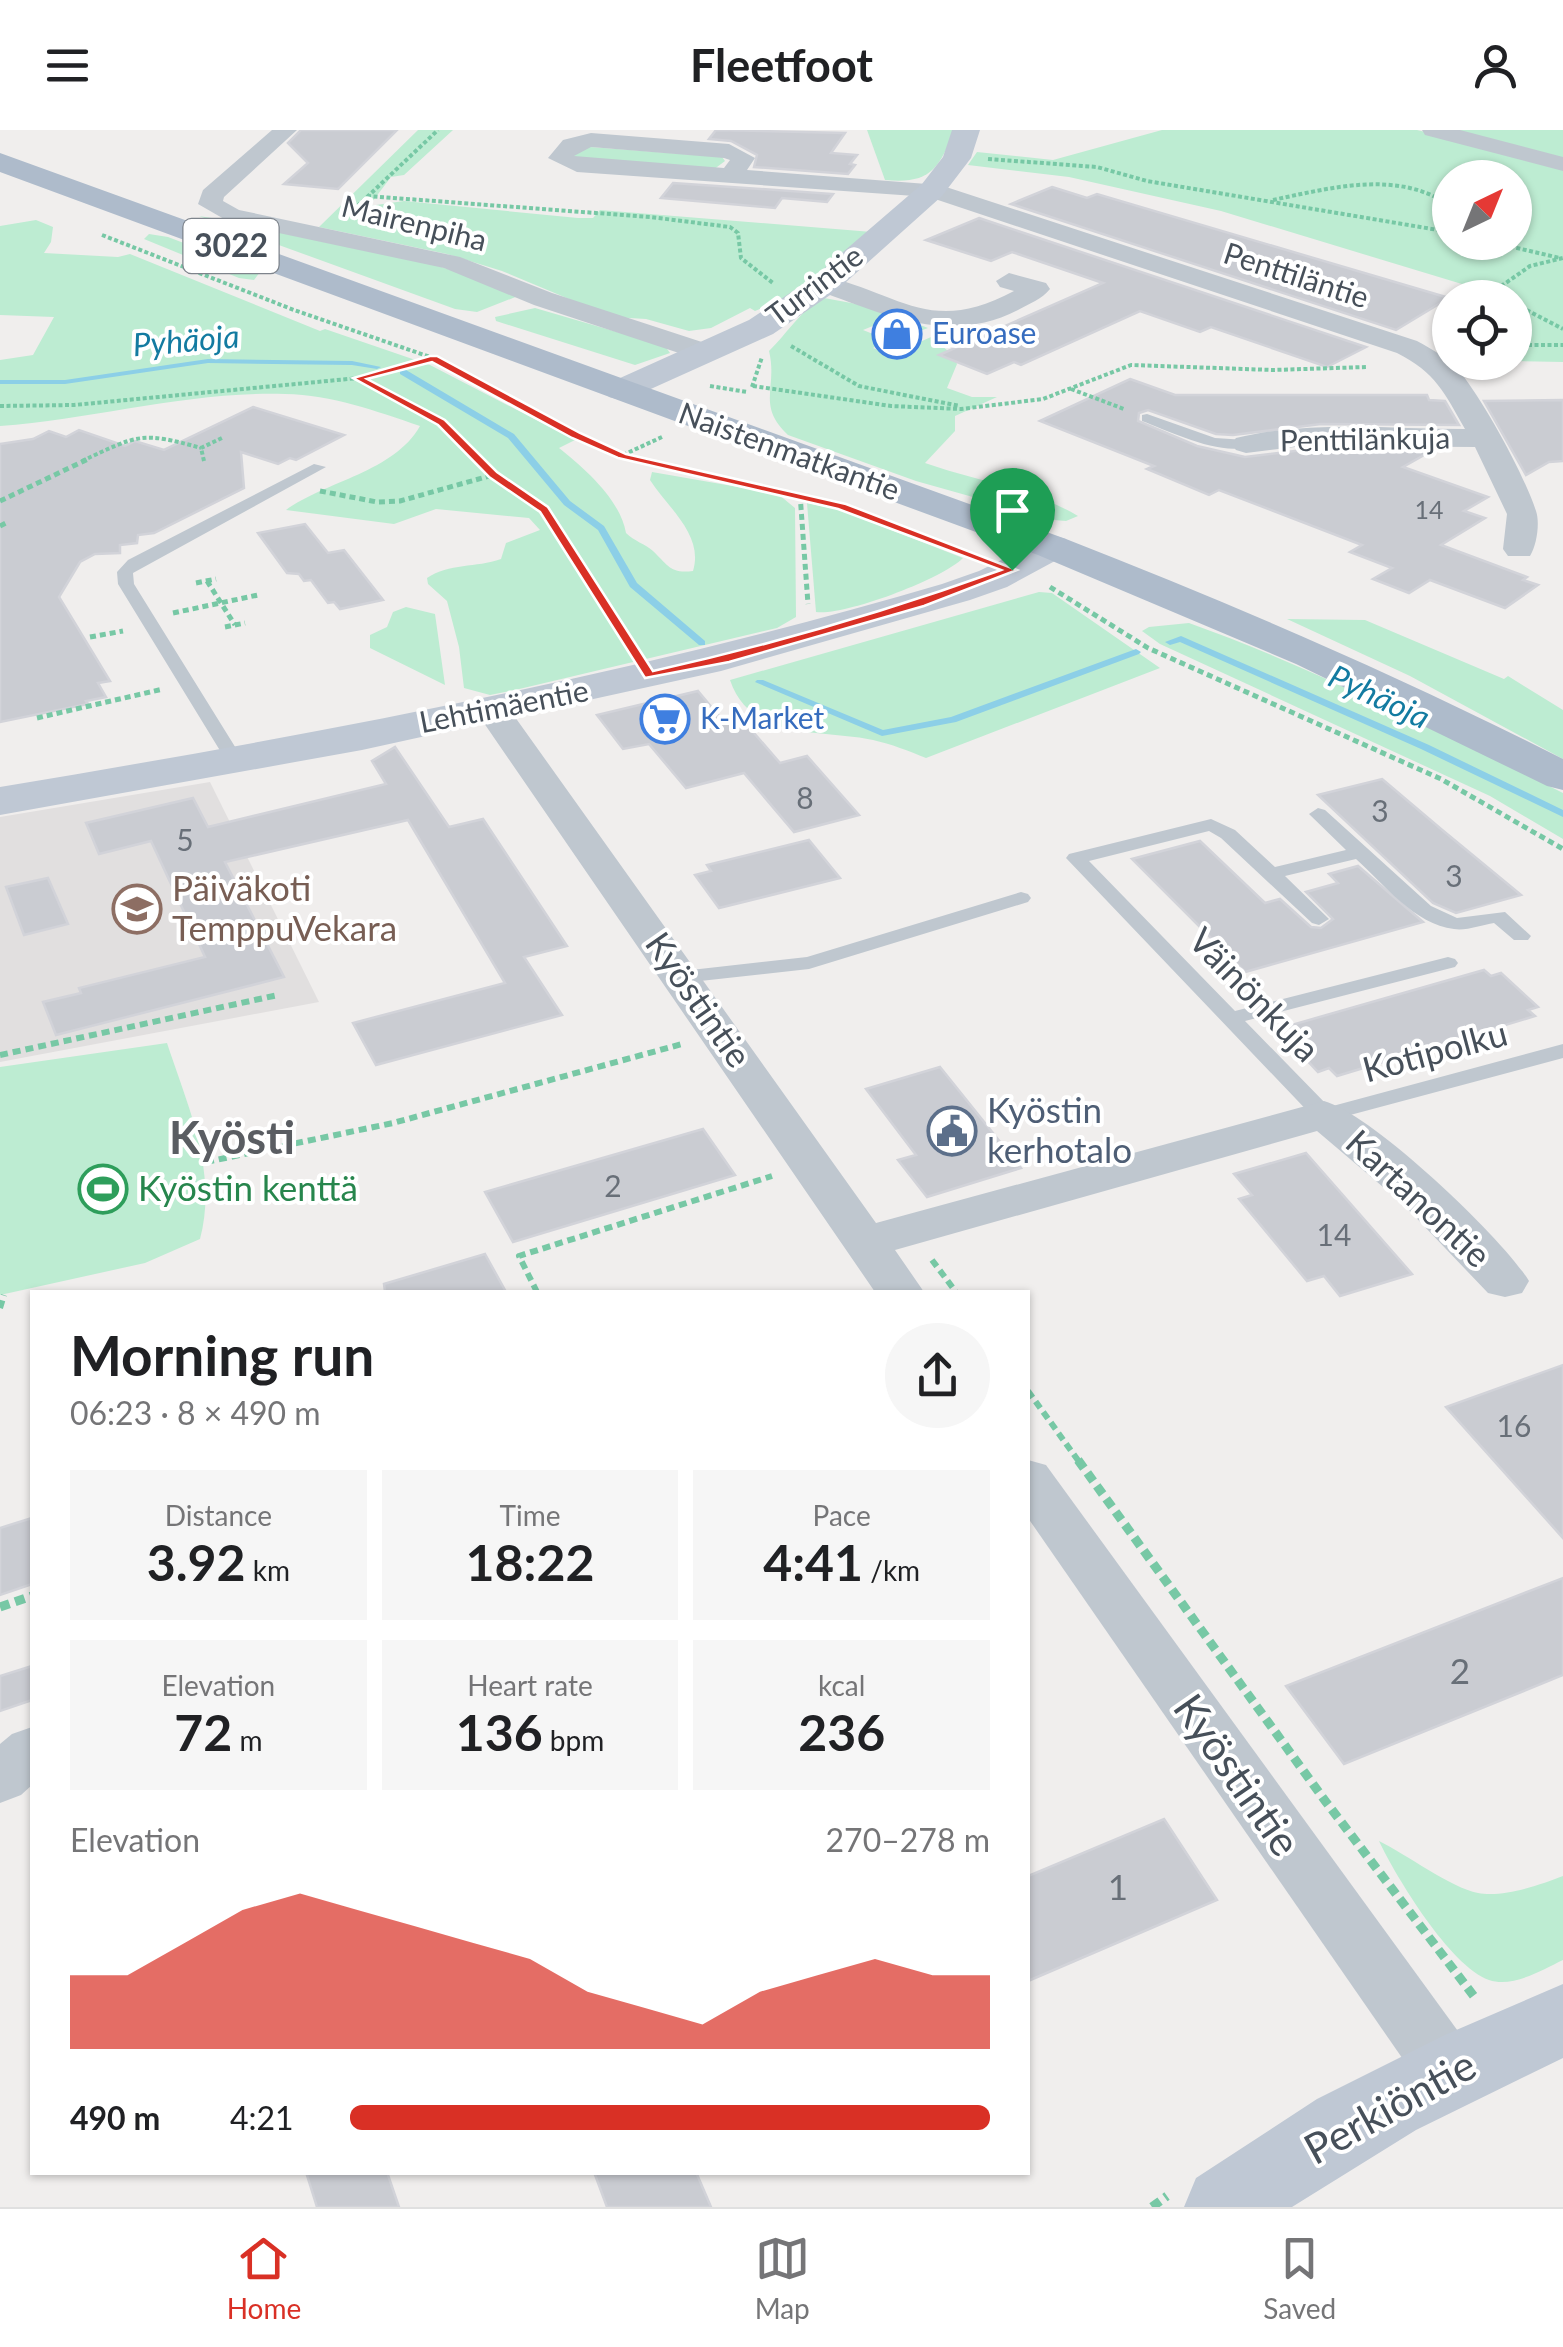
<!DOCTYPE html>
<meta charset="utf-8">
<style>
body{margin:0;font-family:Lato,sans-serif;background:#f6f6f6;color:#202124;height:100vh;display:flex;flex-direction:column;font-size:38px;white-space:nowrap}
*{box-sizing:border-box;margin:0}
p{font-size:32px;color:#757577}
.icon{flex:none;width:55px;height:55px;fill:none;stroke:currentColor;stroke-width:2;stroke-linecap:round;stroke-linejoin:round}
.map{position:relative;flex:1;overflow:hidden}
.drawer{position:absolute;left:30px;top:1160px;width:1000px;height:885px;display:flex;flex-direction:column;background:#fff;border-radius:0px;box-shadow:0 2px 8px #0004}
.drawer>*{flex:none}
.needle{width:65px;rotate:43deg}
.buttons{position:absolute;left:1432px;top:30px;display:grid;gap:20px}
.buttons a{display:grid;place-items:center;width:100px;height:100px;border-radius:50%;background:#fff;box-shadow:0 2px 8px #0004;font-size:50px}
.pin{position:absolute;display:grid;place-items:center;width:85px;height:85px;color:#fff;margin:-102px -42px;border-radius:50% 50% 50% 0;rotate:-45deg;box-shadow:0 0 10px #0007}
.pin .icon{rotate:45deg}
.round{display:grid;place-items:center;flex:none;width:105px;height:105px;border-radius:52px;background:#f6f6f6}
.headline{display:flex;align-items:center;justify-content:space-between;height:170px;padding:0 40px}
h1{font-size:55px;font-weight:700;line-height:75px}
.stats{display:grid;grid-template-columns:repeat(3,1fr);gap:15px;height:170px;padding:10px 40px}
.stats div{display:grid;align-content:center;border-radius:0px;background:#f6f6f6;text-align:center}
.stats b{font-size:50px;font-weight:700}
.stats small{font-size:28px;font-weight:400}
.stats p{font-size:28px}
.chart{height:280px;padding:20px 40px}
.chart p{display:flex;justify-content:space-between}
.chart svg{width:100%;height:180px;margin-top:10px;fill:#d93025;opacity:.7}
ul{padding:0 40px;list-style:none;font-size:32px}
li{display:grid;grid-template-columns:160px 120px 1fr;align-items:center;height:75px}
li i{height:25px;border-radius:12px;background:#d93025}
header{display:flex;justify-content:space-between;align-items:center;height:130px;padding:0 40px;background:#fff;font-size:45px;font-weight:700}
.menu{display:flex;justify-content:space-around;align-items:center;height:140px;border-top:2px solid #e0e0e0;background:#fff;font-size:28px;color:#757577}
.menu a{display:grid;justify-items:center;gap:5px}
.menu .active{color:#d93025}
.map>svg:first-child{display:block}
.education{fill:#e1dfdf}
.green{fill:#bdecd2;fill-rule:evenodd}
.lines{fill:none;stroke-linecap:round;stroke-linejoin:round}
.stream{fill:#8ccfe7;fill-rule:evenodd}
.building{fill:#caccd2;stroke:#d2d3d9;stroke-width:2.5}
.path-far3{stroke:#77c8a5;stroke-width:4;stroke-dasharray:4 2.5;stroke-linecap:butt}
.path-far2{stroke:#77c8a5;stroke-width:5;stroke-dasharray:6 4;stroke-linecap:butt}
.path-far1{stroke:#77c8a5;stroke-width:6;stroke-dasharray:8 5;stroke-linecap:butt}
.path{stroke:#77c8a5;stroke-width:9;stroke-dasharray:10 6;stroke-linecap:butt}
.lane{fill:#bfc7cf;fill-rule:evenodd}
.street{fill:#bfc7cf;fill-rule:evenodd}
.secondary{fill:#bfc8d4;fill-rule:evenodd}
.primary{fill:#aebbcb;fill-rule:evenodd}
.route{fill:#d93025;stroke:#fff;stroke-width:2.5;fill-rule:evenodd}
.labels{text-anchor:middle;stroke-width:8;stroke-linejoin:round;paint-order:stroke}
.far-number-label{font-size:25px;fill:#686f78}
.far-street-label{font-size:30px;fill:#47505a;stroke:#fff}
.far-shop-label{font-size:30px;fill:#366cbe;stroke:#fff;text-anchor:start}
.number-label{font-size:30px;fill:#686f78}
.shield{fill:#fff;stroke:#7e848c;stroke-width:2.5}
.shield-label{font-size:32px;font-weight:bold;fill:#47505a}
.far-water-label{font-size:32px;font-style:italic;fill:#137ba1;stroke:#fff}
.education-label{font-size:35px;fill:#785e54;stroke:#fff;text-anchor:start}
.street-label{font-size:35px;fill:#47505a;stroke:#fff}
.service-label{font-size:35px;fill:#4e5e75;stroke:#fff;text-anchor:start}
.leisure-label{font-size:35px;fill:#27864d;stroke:#fff;text-anchor:start}
.near-number-label{font-size:35px;fill:#686f78}
.near-street-label{font-size:42px;fill:#47505a;stroke:#fff}
.district-label{font-size:45px;font-weight:bold;fill:#5a5d62;stroke:#fff}
</style>
<header><svg class="icon" aria-label="menu" viewBox="0 0 24 24"><path d="M4 6h16M4 12h16M4 18h16"/></svg>Fleetfoot<svg class="icon" aria-label="person" viewBox="0 0 24 24"><circle cx="12" cy="8" r="4"/><path d="M4 21q1-7 8-7t8 7"/></svg></header>
<div class="map">
<svg width="1563" height="2077" viewBox="0 0 1563 2077">
<rect width="100%" height="100%" fill="#f0eeed"/>
<path class="education" d="M210,652L319,872L0,932V687Z"/>
<g class="green">
<path d="M418,0H453L404,45L391,47L369,76L404,71L578,88H593L600,80L872,102L794,165L755,181L750,178L711,198L689,201L646,189L612,187L502,141L447,124L319,97Z"/>
<path d="M867,0H954C939,41 928,54 885,50Z"/>
<path d="M1162,0H1417L1563,35V232L1515,231V168L1475,167L1485,161L1221,81L1069,47L968,35L977,22L1053,30ZM1450,48H1515V112H1450Z"/>
<path d="M1439,0H1563V29Z"/>
<path d="M577,16L722,27L725,31L713,40L572,29Z"/>
<path d="M199,86C307,103 418,121 518,166L477,182L455,179Z"/>
<path d="M36,90L53,97L51,112L44,123L118,127L130,124L320,201L325,199L430,235L575,310L559,318C585,339 620,369 626,403C634,411 645,414 653,421C668,435 670,444 693,441C704,405 668,378 650,350L652,342L778,364L795,378L796,487L777,498L515,560L490,565L464,558L459,517L447,471L428,454L427,448C449,433 476,438 501,429L506,413L540,400L529,388L436,379L394,394L286,380C326,351 394,342 420,296C376,281 332,265 285,264C190,261 95,289 0,296V230L33,225L54,187L0,185V96Z"/>
<path d="M149,104L168,107L260,142L254,150L239,148L144,109Z"/>
<path d="M824,168L873,177L928,198L917,202L885,191L863,200L888,210L873,218L891,225L931,207L953,225L957,234L947,258L972,267H997L955,286V301L925,333C976,351 1031,358 1078,386L1066,391L1054,390L916,351L788,305C756,275 778,258 769,221C788,203 799,181 824,168Z"/>
<path d="M535,178L665,216L670,223L635,235L496,191L495,187Z"/>
<path d="M807,373L840,380L963,428C942,449 845,486 816,482Z"/>
<path d="M1039,462L1052,463L1160,538L926,628C909,621 891,614 873,610C822,599 751,612 730,550Z"/>
<path d="M406,477L435,484L445,555L370,518V505L387,497L393,482Z"/>
<path d="M1287,489L1365,490L1504,549L1508,546L1563,580V629L1410,546Z"/>
<path d="M1189,493C1318,539 1440,603 1563,663V709L1490,666L1160,514L1142,501L1149,497Z"/>
<path d="M167,913C188,977 218,1041 200,1109L145,1133L0,1165V937Z"/>
<path d="M1379,1711C1406,1724 1451,1758 1478,1763C1502,1768 1540,1755 1563,1746V1830C1542,1840 1513,1858 1489,1850C1450,1836 1396,1747 1379,1711Z"/>
</g>
<g class="lines">
<g class="stream">
<path d="M208,229L352,231L381,237L377,239L352,235L208,233L65,254H0V250H65Z"/>
<path d="M400,240H406L514,304L570,371L604,396L637,453L705,511V515H699L630,457L598,400L564,375L508,308L400,244Z"/>
<path d="M1181,506L1429,615L1563,680V687L1421,619L1180,512L1170,515L1165,512Z"/>
<path d="M1136,519L1141,522L1139,524L956,592L882,606L755,552L757,550H763L883,600L951,587Z"/>
</g>
</g>
<g class="building">
<path d="M301,0H397L338,59L284,54L308,33L288,13Z"/>
<path d="M716,0L845,3L831,23L857,25L850,34L855,35L848,44L754,37L757,25L731,11L709,9Z"/>
<path d="M673,53L833,64L827,72L782,68L775,78L661,68Z"/>
<path d="M1052,57L1087,68L1097,64L1449,168L1396,200L1011,74Z"/>
<path d="M979,88L1366,217L1327,237L1211,197L1200,202L1140,181L1021,235L1014,232L987,244L939,225L1103,153L1012,122L991,131L926,110Z"/>
<path d="M1130,249L1175,265H1427L1429,270L1445,271L1459,295L1321,294L1233,305L1216,304L1148,280L1139,283L1138,291L1197,316L1245,327L1303,320H1433L1403,337L1488,367L1464,381L1485,388L1441,415L1527,447L1523,450L1538,455L1505,478L1430,450L1409,463L1373,449L1392,438L1350,422L1362,415L1219,360L1209,365L1147,339L1154,336L1040,291Z"/>
<path d="M1563,270V331L1549,332L1526,345L1484,271Z"/>
<path d="M253,277L344,305L296,330L290,328L278,334L241,322L244,358L154,403L138,405L137,413L120,415V423L95,424L80,432L59,467L110,551L98,553L106,567L86,571L88,574L0,592V314L33,309L49,301L66,307L79,300L125,316L135,311L164,320Z"/>
<path d="M305,394L328,423L344,420L383,470L340,479L334,472L328,473L311,450L304,451L299,444L287,443L258,403Z"/>
<path d="M698,561L724,592L741,588L780,633L807,626L859,685L794,702L744,643L686,658L649,614L623,619L597,585Z"/>
<path d="M395,617L449,697L483,689L567,816L524,827L562,885L376,935L353,893L505,853L408,690L225,732L284,847L56,905L43,872L81,863L79,858L205,827L151,711L99,724L86,693L193,668L208,697L386,654L372,631Z"/>
<path d="M1382,649L1441,699L1521,765L1456,783L1433,773L1318,665Z"/>
<path d="M809,710L840,748L719,778L695,745L711,741L707,735Z"/>
<path d="M1200,711L1265,773L1280,769L1311,797L1321,798L1333,789L1306,762L1338,753L1329,744L1358,736L1423,792L1245,842L1132,729Z"/>
<path d="M48,748L68,794L24,805L6,757Z"/>
<path d="M1484,840L1491,846L1501,843L1538,877L1528,880L1535,886L1337,946L1329,938L1318,942L1284,906L1294,902L1288,896Z"/>
<path d="M940,937L1021,1038L927,1067L898,1030L916,1025L866,959Z"/>
<path d="M703,999L735,1045L513,1112L485,1062Z"/>
<path d="M1306,1023L1412,1144L1340,1166L1324,1146L1307,1151L1239,1069L1252,1065L1234,1044Z"/>
<path d="M485,1124L506,1162H385L384,1154Z"/>
<path d="M1563,1235V1408L1446,1277Z"/>
<path d="M32,1388V1454L0,1465V1398Z"/>
<path d="M1563,1448V1545L1344,1634L1286,1556Z"/>
<path d="M32,1536V1570L0,1581V1546Z"/>
<path d="M1164,1689L1217,1770L1028,1851V1746Z"/>
<path d="M306,2042H387L399,2077H317Z"/>
<path d="M594,2042H696L711,2077H607Z"/>
</g>
<g class="lines">
<g class="path-far3">
<path d="M988,29L1097,37L1147,51L1450,102"/>
<path d="M367,66L650,87L730,97L738,103L741,128L773,153"/>
<path d="M1273,70C1330,58 1399,39 1450,76"/>
<path d="M348,85L438,0"/>
<path d="M102,105L294,180L433,228L576,306L622,326L646,331"/>
<path d="M1491,112L1560,128"/>
<path d="M1504,168L1500,157L1530,136L1563,128"/>
<path d="M1515,174L1563,199"/>
<path d="M1515,215H1563"/>
<path d="M791,216L859,256L960,276"/>
<path d="M361,250L442,293L480,331"/>
<path d="M710,256L747,262"/>
<path d="M753,256L891,276L961,279L1043,269L1131,235L1273,240L1367,237"/>
<path d="M752,257L762,227"/>
<path d="M1071,259L1124,279"/>
<path d="M0,276L74,275L359,248L432,229"/>
<path d="M623,325L662,307"/>
<path d="M82,331C138,305 141,301 201,318"/>
<path d="M204,331L201,318L224,307"/>
</g>
<g class="path-far2">
<path d="M477,329L493,345L544,379L629,516"/>
<path d="M634,329L823,371"/>
<path d="M320,361L377,372L400,371L493,345"/>
<path d="M800,364L808,474"/>
<path d="M0,371L88,329"/>
<path d="M0,396L6,393"/>
<path d="M207,451L235,495"/>
<path d="M196,453L216,449"/>
<path d="M1050,457L1148,518L1441,649L1563,719"/>
<path d="M173,483L258,465"/>
<path d="M225,497L245,493"/>
<path d="M90,507L123,501"/>
<path d="M37,588L163,559"/>
</g>
<g class="path-far1">
<path d="M0,925L278,865"/>
<path d="M206,1032L393,993L682,914"/>
<path d="M932,1130L956,1162"/>
<path d="M537,1162L519,1126L772,1046"/>
<path d="M0,1178L4,1165"/>
<path d="M1028,1261L1080,1333"/>
</g>
<g class="path">
<path d="M1078,1330L1326,1672L1476,1869"/>
<path d="M0,1477L32,1466"/>
<path d="M1152,2077L1167,2066"/>
</g>
<g class="lane">
<path d="M1147,284L1215,308L1246,310L1253,314C1228,330 1169,301 1142,291V285Z"/>
<path d="M314,334L326,337L133,443L134,454L242,628L239,632H227L118,454L117,442L128,430Z"/>
<path d="M1318,678L1325,680L1431,776L1457,788L1505,782L1531,806L1528,810H1514L1494,793C1482,795 1466,801 1454,799C1415,795 1383,753 1356,729L1285,746L1329,789L1319,795L1312,793L1221,708L1209,701L1089,731L1235,881L1448,827L1455,829L1458,833L1455,837L1245,891L1329,977L1563,914V928L1324,992L1316,990L1066,728L1069,724L1211,689L1235,700L1275,737L1346,720L1309,684Z"/>
<path d="M1021,762L1028,764L1031,768L1028,772L809,839L682,853L672,847L682,841L807,827Z"/>
</g>
<g class="street">
<path d="M272,0H297L224,67L223,71L239,80L460,127L552,163L711,215L715,221L711,227H691L534,175L444,138L231,93L198,74L203,60Z"/>
<path d="M1422,0H1460L1563,27V41L1425,5Z"/>
<path d="M591,3L729,14L755,28L747,40L940,55L1417,211C1433,220 1449,228 1461,243C1485,274 1523,342 1536,381C1540,392 1537,415 1530,426H1508L1503,419L1507,384L1475,317L1303,316L1246,323L1236,320L1231,314L1236,308C1309,290 1390,299 1465,299C1444,262 1436,243 1397,223L929,67L577,42L548,28L563,10ZM591,17L724,28L730,30L724,38L574,26Z"/>
<path d="M1009,143L1046,153L1050,159C1042,169 1029,174 1018,180C948,216 884,184 816,160L812,154L825,146C904,166 932,205 1014,161L1000,157L996,151Z"/>
<path d="M493,569L505,573L876,1093L1324,971C1372,984 1502,1107 1529,1151L1522,1163L1505,1167L1488,1163L1403,1074L1317,1001L895,1120L924,1162H875L475,580L481,573Z"/>
<path d="M1028,1330L1046,1335L1471,1919L1480,1940L1471,1961L1448,1970L1425,1961L1028,1388Z"/>
<path d="M32,1597V1655L21,1665L0,1673V1614L12,1604Z"/>
</g>
<g class="secondary">
<path d="M952,0H980L971,28L942,66L836,161L773,204L633,267L621,270L609,267L604,260L609,253L749,190L814,147L922,54L943,27Z"/>
<path d="M1052,405L1066,409L1071,417L1066,425L1007,457L970,470L721,541L362,620L0,685V657C318,604 633,545 942,454L979,441Z"/>
<path d="M1563,1854V1928L1416,2000L1292,2077H1184L1196,2048L1317,1969L1447,1904Z"/>
</g>
<path class="primary" d="M0,23L1066,409C1235,475 1401,547 1563,629V660L1547,656L1296,534L1038,425L0,42Z"/>
</g>
<path class="route" d="M430,226H437L580,303L626,324L846,374L1017,440L924,476L729,532L645,548L540,382L489,347L438,295L353,248ZM432,232L572,308L618,328L838,379L1001,440C887,481 771,515 653,541L548,377L497,342L445,290L367,249Z"/>
<defs>
<g id="shop-ring" transform="scale(2.5)"><circle r="9.5" fill="#fff" stroke="#3f7fe0" stroke-width="1.5"/><path d="M-5-2.5h2.3a2.7 3.5 0 0 1 5.4 0H5L5.5 6h-11ZM-1.5-2.5h3a1.5 2.3 0 0 0-3 0Z" fill="#3f7fe0"/></g>
<g id="supermarket-ring" transform="scale(2.5)"><circle r="9.5" fill="#fff" stroke="#3f7fe0" stroke-width="1.5"/><path d="M-6-5.5h2.5l.6 2H6L4.5 2H-2.5L-4.4-4H-6ZM-1.5 3.2a1.3 1.3 0 1 0 .1 0ZM3 3.2a1.3 1.3 0 1 0 .1 0Z" fill="#3f7fe0"/></g>
<g id="school-ring" transform="scale(2.5)"><circle r="9.5" fill="#fff" stroke="#8d6e63" stroke-width="1.5"/><path d="M0-5L7-2L0 1L-7-2ZM-4 1L0 2.5L4 1V4Q0 6-4 4Z" fill="#8d6e63"/></g>
<g id="civic-ring" transform="scale(2.5)"><circle r="9.5" fill="#fff" stroke="#5c6f8a" stroke-width="1.5"/><path d="M-.6-6.5H3V-4.5H.6V-3L4-1V1h2V6H-6V1h2V-1L-.6-3ZM-1.2 2.5V6h2.4V2.5Z" fill="#5c6f8a"/></g>
<g id="stadium-ring" transform="scale(2.5)"><circle r="9.5" fill="#fff" stroke="#2e9e5b" stroke-width="1.5"/><path d="M0-5a6.5 5 0 1 0 0 10a6.5 5 0 1 0 0-10ZM-3.5-1.8h7v3.6h-7Z" fill="#2e9e5b"/></g>
</defs>
<g fill-rule="evenodd">
<use href="#shop-ring" x="897" y="204"/>
<use href="#supermarket-ring" x="665" y="589"/>
<use href="#school-ring" x="137" y="779"/>
<use href="#civic-ring" x="952" y="1001"/>
<use href="#stadium-ring" x="103" y="1059"/>
</g>
<g class="labels">
<g class="far-number-label">
<text x="1429" y="389">14</text>
</g>
<g class="far-street-label">
<text transform="translate(414 94) rotate(14)" y="10">Mairenpiha</text>
<text transform="translate(1296 146) rotate(18)" y="10">Penttiläntie</text>
<text transform="translate(815 156) rotate(-37)" y="10">Turrintie</text>
<text transform="translate(1365 310) rotate(-1)" y="10">Penttilänkuja</text>
<text transform="translate(789 322) rotate(20)" y="10">Naistenmatkantie</text>
<text transform="translate(504 577) rotate(-11)" y="10">Lehtimäentie</text>
</g>
<g class="far-shop-label">
<text x="932" y="214">Euroase</text>
<text x="700" y="599">K-Market</text>
</g>
<g class="number-label">
<text x="805" y="679">8</text>
<text x="1380" y="692">3</text>
<text x="185" y="721">5</text>
<text x="1454" y="757">3</text>
<text x="613" y="1067">2</text>
<text x="1334" y="1116">14</text>
<text x="1514" y="1307">16</text>
</g>
<rect class="shield" x="183.5" y="89" width="95" height="54" rx="8"/>
<g class="shield-label">
<text x="231" y="127">3022</text>
</g>
<g class="far-water-label">
<text transform="translate(186 211) rotate(-5)" y="11">Pyhäoja</text>
<text transform="translate(1379 567) rotate(25)" y="11">Pyhäoja</text>
</g>
<g class="education-label">
<text x="172" y="771">Päiväkoti<tspan x="172" dy="40">TemppuVekara</tspan></text>
</g>
<g class="street-label">
<text transform="translate(1254 865) rotate(46)" y="12">Väinönkuja</text>
<text transform="translate(698 870) rotate(55)" y="12">Kyöstintie</text>
<text transform="translate(1435 922) rotate(-15)" y="12">Kotipolku</text>
<text transform="translate(1418 1069) rotate(43)" y="12">Kartanontie</text>
</g>
<g class="service-label">
<text x="987" y="993">Kyöstin<tspan x="987" dy="40">kerhotalo</tspan></text>
</g>
<g class="leisure-label">
<text x="138" y="1071">Kyöstin kenttä</text>
</g>
<g class="near-number-label">
<text x="1460" y="1554">2</text>
<text x="1118" y="1770">1</text>
</g>
<g class="near-street-label">
<text transform="translate(1237 1645) rotate(55)" y="15">Kyöstintie</text>
<text transform="translate(1390 1977) rotate(-29)" y="15">Perkiöntie</text>
</g>
<g class="district-label">
<text x="232" y="1024">Kyösti</text>
</g>
</g>
</svg>
<div class="buttons">
<a><svg class="needle" viewBox="-14 -14 28 28"><path d="M0-13l5 13h-10z" fill="#e53935"/><path d="M0 13l5-13h-10z" fill="#757577"/></svg></a>
<a><svg class="icon" aria-label="locate" viewBox="0 0 24 24"><circle cx="12" cy="12" r="6"/><path d="M12 2v4M12 18v4M2 12h4M18 12h4"/></svg></a>
</div>
<div class="pin" style="left:1012px;top:440px;background:#1e9e55"><svg class="icon" aria-label="arrive" viewBox="0 0 24 24"><path d="M6 21V4h12l-3 4 3 4H6"/></svg></div>
<section class="drawer">
<div class="headline"><div><h1>Morning run</h1><p>06:23 · 8 × 490 m</p></div><a class="round"><svg class="icon" aria-label="share" viewBox="0 0 24 24"><path d="M12 15V3M7 8l5-5 5 5M5 13v7h14v-7"/></svg></a></div>
<div class="stats">
<div><p>Distance</p><b>3.92<small> km</small></b></div>
<div><p>Time</p><b>18:22</b></div>
<div><p>Pace</p><b>4:41<small> /km</small></b></div>
</div>
<div class="stats">
<div><p>Elevation</p><b>72<small> m</small></b></div>
<div><p>Heart rate</p><b>136<small> bpm</small></b></div>
<div><p>kcal</p><b>236</b></div>
</div>
<div class="chart"><p><span>Elevation</span>270–278 m</p>
<svg viewBox="0 0 160 44" preserveAspectRatio="none"><path d="M0 44V26L10 26L20 18L30 10L40 6L50 10L60 14L70 18L80 22L90 30L100 34L110 38L120 30L130 26L140 22L150 26L160 26V44z"/></svg>
</div>
<ul>
<li><b>490 m</b>4:21<i style="width:100%"></i></li>
</ul>
</section>
</div>
<nav class="menu">
<a class="active"><svg class="icon" aria-label="home" viewBox="0 0 24 24"><path d="M3 11l9-7 9 7M6 9v11h12V9"/></svg>Home</a>
<a><svg class="icon" aria-label="map" viewBox="0 0 24 24"><path d="M3 6l6-2 6 2 6-2v14l-6 2-6-2-6 2zM9 4v14M15 6v14"/></svg>Map</a>
<a><svg class="icon" aria-label="saved" viewBox="0 0 24 24"><path d="M7 4h10v16l-5-4-5 4z"/></svg>Saved</a>
</nav>
